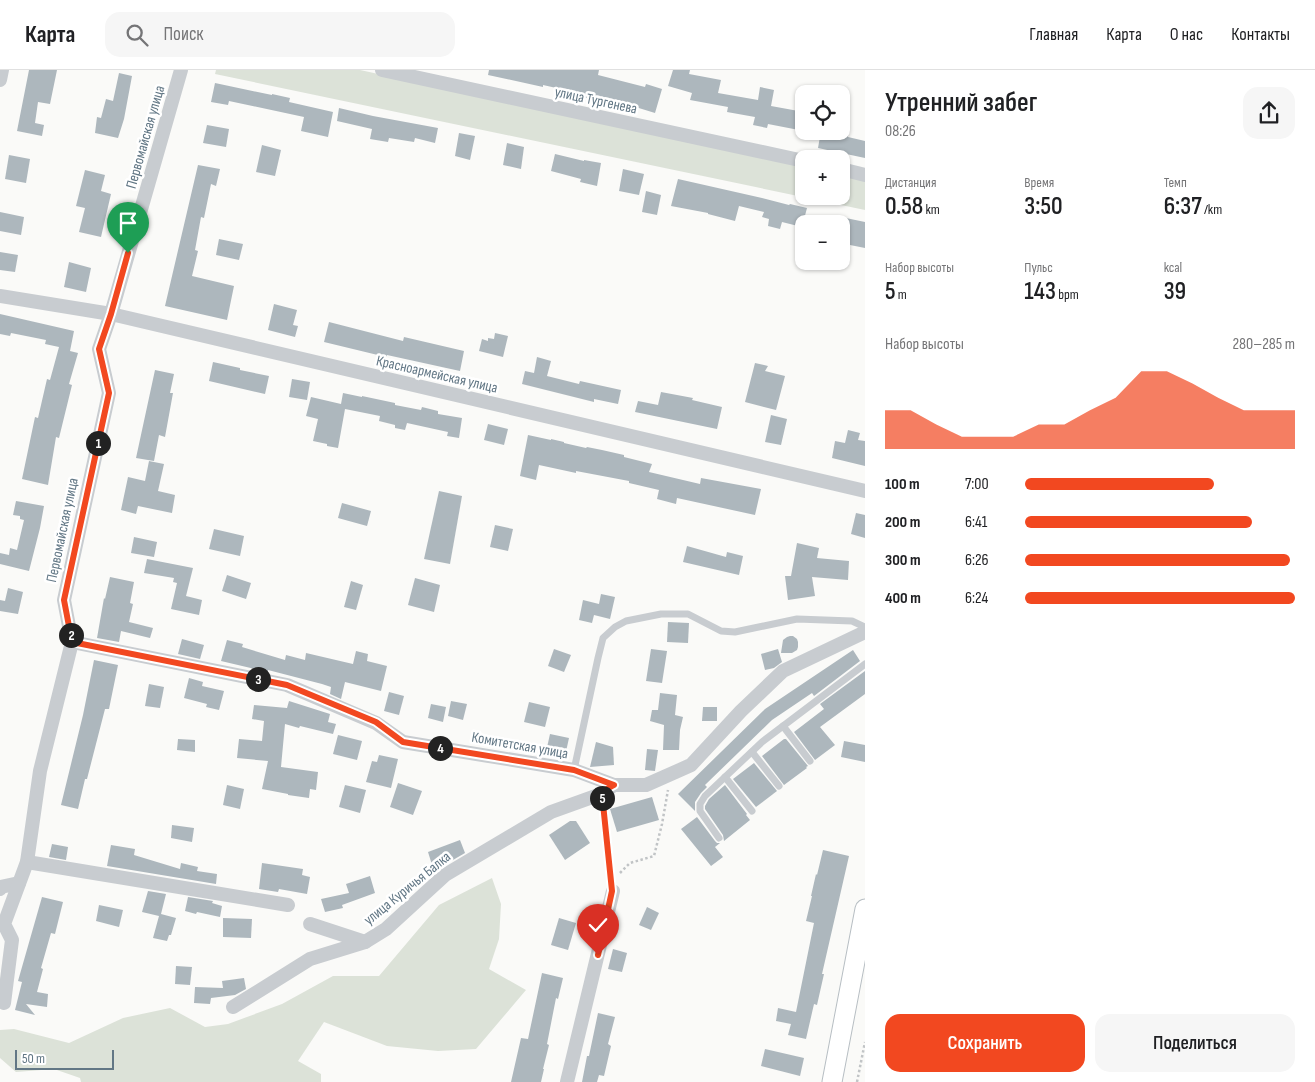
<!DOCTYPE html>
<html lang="ru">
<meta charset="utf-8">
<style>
body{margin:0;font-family:"Sofia Sans Condensed",sans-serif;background:#f6f6f6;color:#202124;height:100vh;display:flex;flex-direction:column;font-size:19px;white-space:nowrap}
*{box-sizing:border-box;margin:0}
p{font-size:16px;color:#757577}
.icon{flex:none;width:28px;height:28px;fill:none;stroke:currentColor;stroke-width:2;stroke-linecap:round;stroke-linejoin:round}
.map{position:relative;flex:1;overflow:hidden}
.drawer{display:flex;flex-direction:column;background:#fff;width:450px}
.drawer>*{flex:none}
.tools{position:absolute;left:795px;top:15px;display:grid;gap:10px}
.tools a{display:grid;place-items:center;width:55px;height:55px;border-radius:10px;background:#fff;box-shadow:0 1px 4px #0004;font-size:25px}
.scale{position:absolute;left:15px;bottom:12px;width:99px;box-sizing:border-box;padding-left:5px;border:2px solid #627785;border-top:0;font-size:14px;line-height:18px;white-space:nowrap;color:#627785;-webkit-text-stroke:4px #fff;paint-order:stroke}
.pin{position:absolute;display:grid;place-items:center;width:42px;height:42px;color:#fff;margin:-51px -21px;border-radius:50% 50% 50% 0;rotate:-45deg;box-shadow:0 0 5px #0007}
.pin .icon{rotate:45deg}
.km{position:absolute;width:25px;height:25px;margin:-12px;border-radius:50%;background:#222;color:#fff;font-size:14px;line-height:25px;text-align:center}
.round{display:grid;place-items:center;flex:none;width:52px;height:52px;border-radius:15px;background:#f6f6f6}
.summary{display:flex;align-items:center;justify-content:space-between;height:85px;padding:0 20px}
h1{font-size:28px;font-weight:600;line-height:38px}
.stats{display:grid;grid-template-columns:repeat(3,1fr);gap:8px;height:85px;padding:5px 20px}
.stats div{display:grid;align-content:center}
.stats b{font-size:25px;font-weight:600}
.stats small{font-size:14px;font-weight:400}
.stats p{font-size:14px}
.chart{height:140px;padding:10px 20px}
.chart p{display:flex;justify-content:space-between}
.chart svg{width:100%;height:90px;margin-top:5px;fill:#f24820;opacity:.7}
.action{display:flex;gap:10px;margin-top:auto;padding:10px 20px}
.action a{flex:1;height:58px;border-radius:15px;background:#f24820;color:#fff;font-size:20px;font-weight:600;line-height:58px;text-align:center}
.action a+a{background:#f6f6f6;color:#202124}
ul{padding:0 20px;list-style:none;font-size:16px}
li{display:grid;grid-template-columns:80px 60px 1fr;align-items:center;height:38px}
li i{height:12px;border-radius:6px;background:#f24820}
header{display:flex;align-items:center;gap:30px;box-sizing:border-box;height:70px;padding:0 25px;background:#fff;border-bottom:1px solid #e0e0e0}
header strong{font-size:24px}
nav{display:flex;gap:28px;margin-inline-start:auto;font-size:18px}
.search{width:350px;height:45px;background:#f6f6f6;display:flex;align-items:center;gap:12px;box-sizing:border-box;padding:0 18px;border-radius:15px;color:#757577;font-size:19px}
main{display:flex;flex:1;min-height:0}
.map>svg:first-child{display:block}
.green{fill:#dce2d8}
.building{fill:#adb7bd}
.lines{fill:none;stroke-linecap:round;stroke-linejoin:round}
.secondary-casing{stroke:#b7bec3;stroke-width:21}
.path{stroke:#c1c4c6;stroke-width:2.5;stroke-dasharray:2.5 2.5;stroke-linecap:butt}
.service{stroke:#c8ccd0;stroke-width:7}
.minor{stroke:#c8ccd0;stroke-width:14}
.secondary{stroke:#fff;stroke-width:19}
.route-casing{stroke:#fff;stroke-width:10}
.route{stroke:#f24820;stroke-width:6}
.labels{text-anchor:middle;stroke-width:5;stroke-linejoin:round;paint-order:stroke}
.street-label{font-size:15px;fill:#627785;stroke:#fff}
</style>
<header>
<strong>Карта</strong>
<div class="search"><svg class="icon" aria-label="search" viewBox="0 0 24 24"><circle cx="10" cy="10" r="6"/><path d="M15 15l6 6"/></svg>Поиск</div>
<nav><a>Главная</a><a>Карта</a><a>О нас</a><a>Контакты</a></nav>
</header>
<main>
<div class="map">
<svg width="865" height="1012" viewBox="0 0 865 1012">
<rect width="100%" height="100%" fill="#fafaf8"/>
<g class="green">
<path d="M216,0H360L804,96V126H841V104L865,110V140L215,4Z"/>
<path d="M492,808L501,834L499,869L489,899L526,920L476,979L438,981L387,976L324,952L298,991L321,1004V1012H81L80,1008L54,999L16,1002L0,988V960L14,959L69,973L123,948L170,938L205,957L228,954L282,934L333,906H379L439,835Z"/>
</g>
<g class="building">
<path d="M29,0H57L50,34L38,32L35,53L44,55L42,66L17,61Z"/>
<path d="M489,0H599L598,5L645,17L646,14L662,19L655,43L629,35V37L601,30L600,32L583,27V24L543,15V17L488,5Z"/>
<path d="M673,0H690L689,4L721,10L718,23L758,30L760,17L774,20L771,36L804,42V61L768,54L767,58L753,55L755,47L727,42L728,37L690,30L692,23L668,16Z"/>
<path d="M119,3L132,6L124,49L118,68L95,63L97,47L101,48L106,29L113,31Z"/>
<path d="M215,13L272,25V24L290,28L289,32L333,42L328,67L301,61L304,47L229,31L228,35L211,32Z"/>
<path d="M339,38L373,46L438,58L435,73L415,68L414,72L389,68L388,72L370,69L372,59L337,51Z"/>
<path d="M207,55L229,59L226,77L203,73Z"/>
<path d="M821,61L848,66V67L865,71V88L818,78Z"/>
<path d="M459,63L475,66L470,90L455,86Z"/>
<path d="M507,73L524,77L521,99L503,95Z"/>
<path d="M262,75L281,80L275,106L256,102Z"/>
<path d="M555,84L584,91V90L601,93L597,116L580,112L581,109L551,101Z"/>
<path d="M9,85L30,89L26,113L5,109Z"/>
<path d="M198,95L220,99L216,116L211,114L204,148L201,147L195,180L198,181L192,206L234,216L227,250L165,236Z"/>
<path d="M623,99L644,104L639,125L619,121Z"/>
<path d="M85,100L105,105L101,121L111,124L101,167L79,162L85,138L76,136Z"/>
<path d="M678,109L762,128L789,135L790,134L807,138L802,157L782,152L780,159L768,156L769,149L762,147L764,142L739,136L735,151L708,144V143L671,136Z"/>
<path d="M646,121L661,125L657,145L642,142Z"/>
<path d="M0,142L24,147L21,165L0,161Z"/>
<path d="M841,147L865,152V178L845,174L846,170L841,169Z"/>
<path d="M219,169L243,174L239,190L216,185Z"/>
<path d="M0,182L18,185L15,202L0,200Z"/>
<path d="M69,192L91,198L86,222L64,217Z"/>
<path d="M274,234L297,240L293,255L298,256L295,267L268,260Z"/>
<path d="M0,244L74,261L70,281L78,283L69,314L72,315L59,368L56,367L48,415L22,409L35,347L38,348L47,309L50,310L59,277L45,274L46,270L11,263L10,266L0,264Z"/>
<path d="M329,252L403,271L404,267L464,281L460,301L387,285L386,287L324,272Z"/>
<path d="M495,263L508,266L503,287L479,281L482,269L488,271V268L494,269Z"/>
<path d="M537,287L551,291L547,306L579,314L580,311L621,320L618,334L594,329V332L522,314L525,301L534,303Z"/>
<path d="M213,292L240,298V300L269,306L265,324L209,311Z"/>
<path d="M755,293L768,296L765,301L785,306L776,340L745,332Z"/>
<path d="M155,300L174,304L170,323H173L165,367L159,365L154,391L136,388Z"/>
<path d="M292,309L310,312L307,330L289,327Z"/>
<path d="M661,322L693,328L692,330L722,337L717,359L635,342L638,331L658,335Z"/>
<path d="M343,323L362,327V326L395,333V335L421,340L422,337L438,341V344L462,348L459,368L447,366L448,362L407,353L405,360L395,358V355L379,351L380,346L345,339L338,378L327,376V374L313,371L318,349L306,346L311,327L341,334Z"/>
<path d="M771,345L787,349L781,375L765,372Z"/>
<path d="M488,354L508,359L504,375L484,370Z"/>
<path d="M848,360L860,363L858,370L865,371V396L832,388L835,371L845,373Z"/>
<path d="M528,365L551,370V369L564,372V373L586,378L587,377L602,380L624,385V387L652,394L649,402L700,414L701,408L761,419L755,445L677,428L676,434L657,429L659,420L629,413V411L576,401V403L539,395L536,410L520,406Z"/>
<path d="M149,391L164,394L158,421L175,425L172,443L138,436L136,444L121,440L128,407L145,411Z"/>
<path d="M439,421L462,426L450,494L424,489Z"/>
<path d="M16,431L44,436L40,458L29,501L0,494V483L9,485L10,478L17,480L24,450L20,449V446L13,445Z"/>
<path d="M342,433L371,441L367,456L338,448Z"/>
<path d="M856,443L865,445V468L851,464Z"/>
<path d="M495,455L513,459L508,481L490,477Z"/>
<path d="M214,459L244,466L240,486L209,479Z"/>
<path d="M134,467L157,472L154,487L131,483Z"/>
<path d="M797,473L819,478L817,488L849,491L848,510L812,507L815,526L788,530L785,506H791Z"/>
<path d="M687,476L726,487L727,482L743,486L739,505L683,492Z"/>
<path d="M147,489L193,498L186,526L202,530L199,545L171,539L177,513L173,512L174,508L144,503Z"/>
<path d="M227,505L251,513L246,529L222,521Z"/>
<path d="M110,507L134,512L130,533L133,534L129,552L153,558L150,568L121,561L119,572L97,568L104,528L105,529Z"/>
<path d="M415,508L440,515L434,542L408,535Z"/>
<path d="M351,511L363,515L356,540L344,537Z"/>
<path d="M8,518L23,522L18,544L0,541V530L5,531Z"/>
<path d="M601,524L615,527L610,549L594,545L592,553L579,550L583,530L599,534Z"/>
<path d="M668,552L689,553L688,573L667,572Z"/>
<path d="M790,566H793L797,569L798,572V577L797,580L792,583H781L783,570L787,567Z"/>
<path d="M182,569L204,575L200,589L178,584Z"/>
<path d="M227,570L243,574L242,577L285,590L286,585L305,590L306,583L353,594L356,581L368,584L367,591L387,596L381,621L345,612L341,629L330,624L331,617L322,614L268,600V602L221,591Z"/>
<path d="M554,579L571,585L564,602L548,596Z"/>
<path d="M651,579L667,581L662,613L646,611Z"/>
<path d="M778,579L782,592L774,598L765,600L761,584Z"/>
<path d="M853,580L860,591L814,626L812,623L772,650L705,715L707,717L701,723L695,732V741L678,724L765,639Z"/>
<path d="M94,590L118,595L109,639H105L87,709H85L78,739L61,735L83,645Z"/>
<path d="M865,601V624L820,657L835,675L815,690L794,662L824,639L820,634Z"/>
<path d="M189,608L203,612L202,616L224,621L219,640L206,637L207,634L184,628Z"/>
<path d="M149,614L164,617L160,638L145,636Z"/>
<path d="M389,622L404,626L399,645L384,641Z"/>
<path d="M660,623L677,625L675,645L683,647L680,660L679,680H663L664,655L650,651L652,640H658Z"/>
<path d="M289,631L330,644L328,652L336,654L333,664L300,656L299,658L285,654L281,697L318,702L316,720L310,719L309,728L288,725V724L262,719L268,691L237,688L239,669L262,671L264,651L252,649L254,635L287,638Z"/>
<path d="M451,631L467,634L463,650L448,646Z"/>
<path d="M529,632L550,637L545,657L524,652Z"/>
<path d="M431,634L446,637L443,652L428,648Z"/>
<path d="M703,637H717V651H702Z"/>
<path d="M550,664L569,668L565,686L546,682Z"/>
<path d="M338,665L362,671L357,690L333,684Z"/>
<path d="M178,669L195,670V682L177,680Z"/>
<path d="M784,669H786L808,696L806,697L807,698L784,715L762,686Z"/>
<path d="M844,671L865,675V692L841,687Z"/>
<path d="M596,672L613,677L614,695L590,697Z"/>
<path d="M647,679L658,680L655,701L645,700Z"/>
<path d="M379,685L398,689L391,718L366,712L372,691L377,692Z"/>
<path d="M754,693L777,721L756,737L733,709Z"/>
<path d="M398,713L422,721L413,745L390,737Z"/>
<path d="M227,715L244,719L240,739L223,735Z"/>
<path d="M345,715L366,720L360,743L339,737Z"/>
<path d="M725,715L747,744L746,745L750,750L724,771L723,765L705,739V736L709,729Z"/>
<path d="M652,727L659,750L617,762L610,739Z"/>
<path d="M697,747L715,771L717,773H720L715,777L723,787L711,796L681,759Z"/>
<path d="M570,751H576L590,773L565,790L549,765Z"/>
<path d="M172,755L194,758L192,772L171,768Z"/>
<path d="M460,770L465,783L434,801L428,782Z"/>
<path d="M52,774L68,777L66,790L49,787Z"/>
<path d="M111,775L135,779L134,785L180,799L181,793L198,797L197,801L217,804L216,814L107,796Z"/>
<path d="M823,780L849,786L822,904H824L817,935L814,934L806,969L788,965L791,954L776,951L778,938L796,942L814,853L806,851L812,826H811L816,804L817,805Z"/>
<path d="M262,793L303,799L302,805L310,807L307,824L279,819L278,822L259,819Z"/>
<path d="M370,806L375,823L342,835L343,838L325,842L321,829L349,823L346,814Z"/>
<path d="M148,821L166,824L161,844L176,848L171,865H169L167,871L153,868L159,846L142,842Z"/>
<path d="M42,827L63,832L55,864L51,863L41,898L43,899L37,922L48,924L47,937L26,934L35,945L15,940L22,912L18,911Z"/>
<path d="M188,827L213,831L212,833L222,836L220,847L197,842L196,844L185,841Z"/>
<path d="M99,835L123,840L119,857L96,851Z"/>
<path d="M647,837L659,843L651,860L639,855Z"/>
<path d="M223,848L252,849L251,868L223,867Z"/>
<path d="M559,848L576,853L568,880L551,875Z"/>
<path d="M613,879L627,883L622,902L608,899Z"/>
<path d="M176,896L192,897L190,915L175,914Z"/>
<path d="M542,903L563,908L558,929L556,928L547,974L549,975L543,999H544L541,1012H511L521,968L528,969Z"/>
<path d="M244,908L246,919L235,925L211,928L210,934L194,933L195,917L223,918L222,911Z"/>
<path d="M598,943L615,947L608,974L611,976L604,1006L599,1005L597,1012H582L587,986H589Z"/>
<path d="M765,979L804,988L800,1006L761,996Z"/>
</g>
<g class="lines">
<g class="secondary-casing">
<path id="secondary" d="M832,1012L865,839"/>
</g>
<g class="path">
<path d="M620,803L630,793L654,786L662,754L668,720"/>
<path d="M857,1012L865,972"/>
</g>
<g class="service">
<path d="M783,656L810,691"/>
<path d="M752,682L779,716"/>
<path d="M574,700L598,588L603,568L615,557L626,551L661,544H688L721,561L735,562L797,549L852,551L865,557"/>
<path d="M725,707L752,741"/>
<path d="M601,724L613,821"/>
<path d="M719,768L700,741V734L705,726L762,672L865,594"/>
</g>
<g class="minor">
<path d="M382,0L804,91"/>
<path d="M0,10L2,0"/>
<path d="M841,99L865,105"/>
<path d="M0,226L111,244L865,421"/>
<path d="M72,572L287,615L376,653L403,672L574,700L614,715H646L691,695L741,641L783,601L865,562"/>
<path d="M27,792L288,835"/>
<path d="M0,819L1,817L19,813"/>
<path d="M310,854L365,872"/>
<path d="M4,933L12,870L4,854L27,792L40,701L72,572L64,530L109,323L99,279L111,244L181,0"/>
<path d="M233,937L310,889L365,872L386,859L445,805L551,742L601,724L614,715"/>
<path d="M567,1012L613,821"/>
</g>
<use href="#secondary" class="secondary"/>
</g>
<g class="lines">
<g class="route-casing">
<path id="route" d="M128,183L111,244L99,279L109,323L64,530L72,572L287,615L376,652L403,672L574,700L614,715L605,720L602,724L612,821L598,885"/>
</g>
<use href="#route" class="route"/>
</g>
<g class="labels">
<g class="street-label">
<text transform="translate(596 30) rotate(12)" y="5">улица Тургенева</text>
<text transform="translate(145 67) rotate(-74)" y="5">Первомайская улица</text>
<text transform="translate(437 304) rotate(13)" y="5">Красноармейская улица</text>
<text transform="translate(62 460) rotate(-78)" y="5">Первомайская улица</text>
<text transform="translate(520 675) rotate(10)" y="5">Комитетская улица</text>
<text transform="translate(407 818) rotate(-39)" y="5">улица Куричья Балка</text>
</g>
</g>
</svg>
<div class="tools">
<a><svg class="icon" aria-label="locate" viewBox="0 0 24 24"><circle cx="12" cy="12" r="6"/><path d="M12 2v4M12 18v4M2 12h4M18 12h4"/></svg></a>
<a>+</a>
<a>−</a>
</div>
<div class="scale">50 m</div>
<div class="pin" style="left:128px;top:183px;background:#1e9e55"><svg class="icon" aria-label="arrive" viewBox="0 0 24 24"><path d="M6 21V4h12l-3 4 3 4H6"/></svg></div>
<div class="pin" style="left:598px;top:885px;background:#d93025"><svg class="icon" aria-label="check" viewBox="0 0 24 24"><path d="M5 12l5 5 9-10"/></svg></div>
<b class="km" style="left:98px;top:373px">1</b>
<b class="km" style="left:71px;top:565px">2</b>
<b class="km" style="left:258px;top:609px">3</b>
<b class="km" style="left:440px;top:678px">4</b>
<b class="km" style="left:602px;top:728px">5</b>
</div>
<section class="drawer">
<div class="summary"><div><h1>Утренний забег</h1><p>08:26</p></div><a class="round"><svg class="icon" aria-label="share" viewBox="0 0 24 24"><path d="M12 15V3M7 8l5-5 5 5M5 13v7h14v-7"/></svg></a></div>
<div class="stats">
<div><p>Дистанция</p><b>0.58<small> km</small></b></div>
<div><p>Время</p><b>3:50</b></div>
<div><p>Темп</p><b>6:37<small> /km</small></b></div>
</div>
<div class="stats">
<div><p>Набор высоты</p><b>5<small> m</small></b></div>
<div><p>Пульс</p><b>143<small> bpm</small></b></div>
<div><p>kcal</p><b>39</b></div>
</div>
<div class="chart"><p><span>Набор высоты</span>280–285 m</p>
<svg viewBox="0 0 160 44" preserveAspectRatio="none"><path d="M0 44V25L10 25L20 32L30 38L40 38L50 38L60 32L70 32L80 25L90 19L100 6L110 6L120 12L130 19L140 25L150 25L160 25V44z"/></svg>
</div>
<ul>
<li><b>100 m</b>7:00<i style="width:70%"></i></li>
<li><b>200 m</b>6:41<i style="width:84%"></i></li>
<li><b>300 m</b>6:26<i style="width:98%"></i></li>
<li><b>400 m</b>6:24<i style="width:100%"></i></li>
</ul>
<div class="action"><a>Сохранить</a><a>Поделиться</a></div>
</section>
</main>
